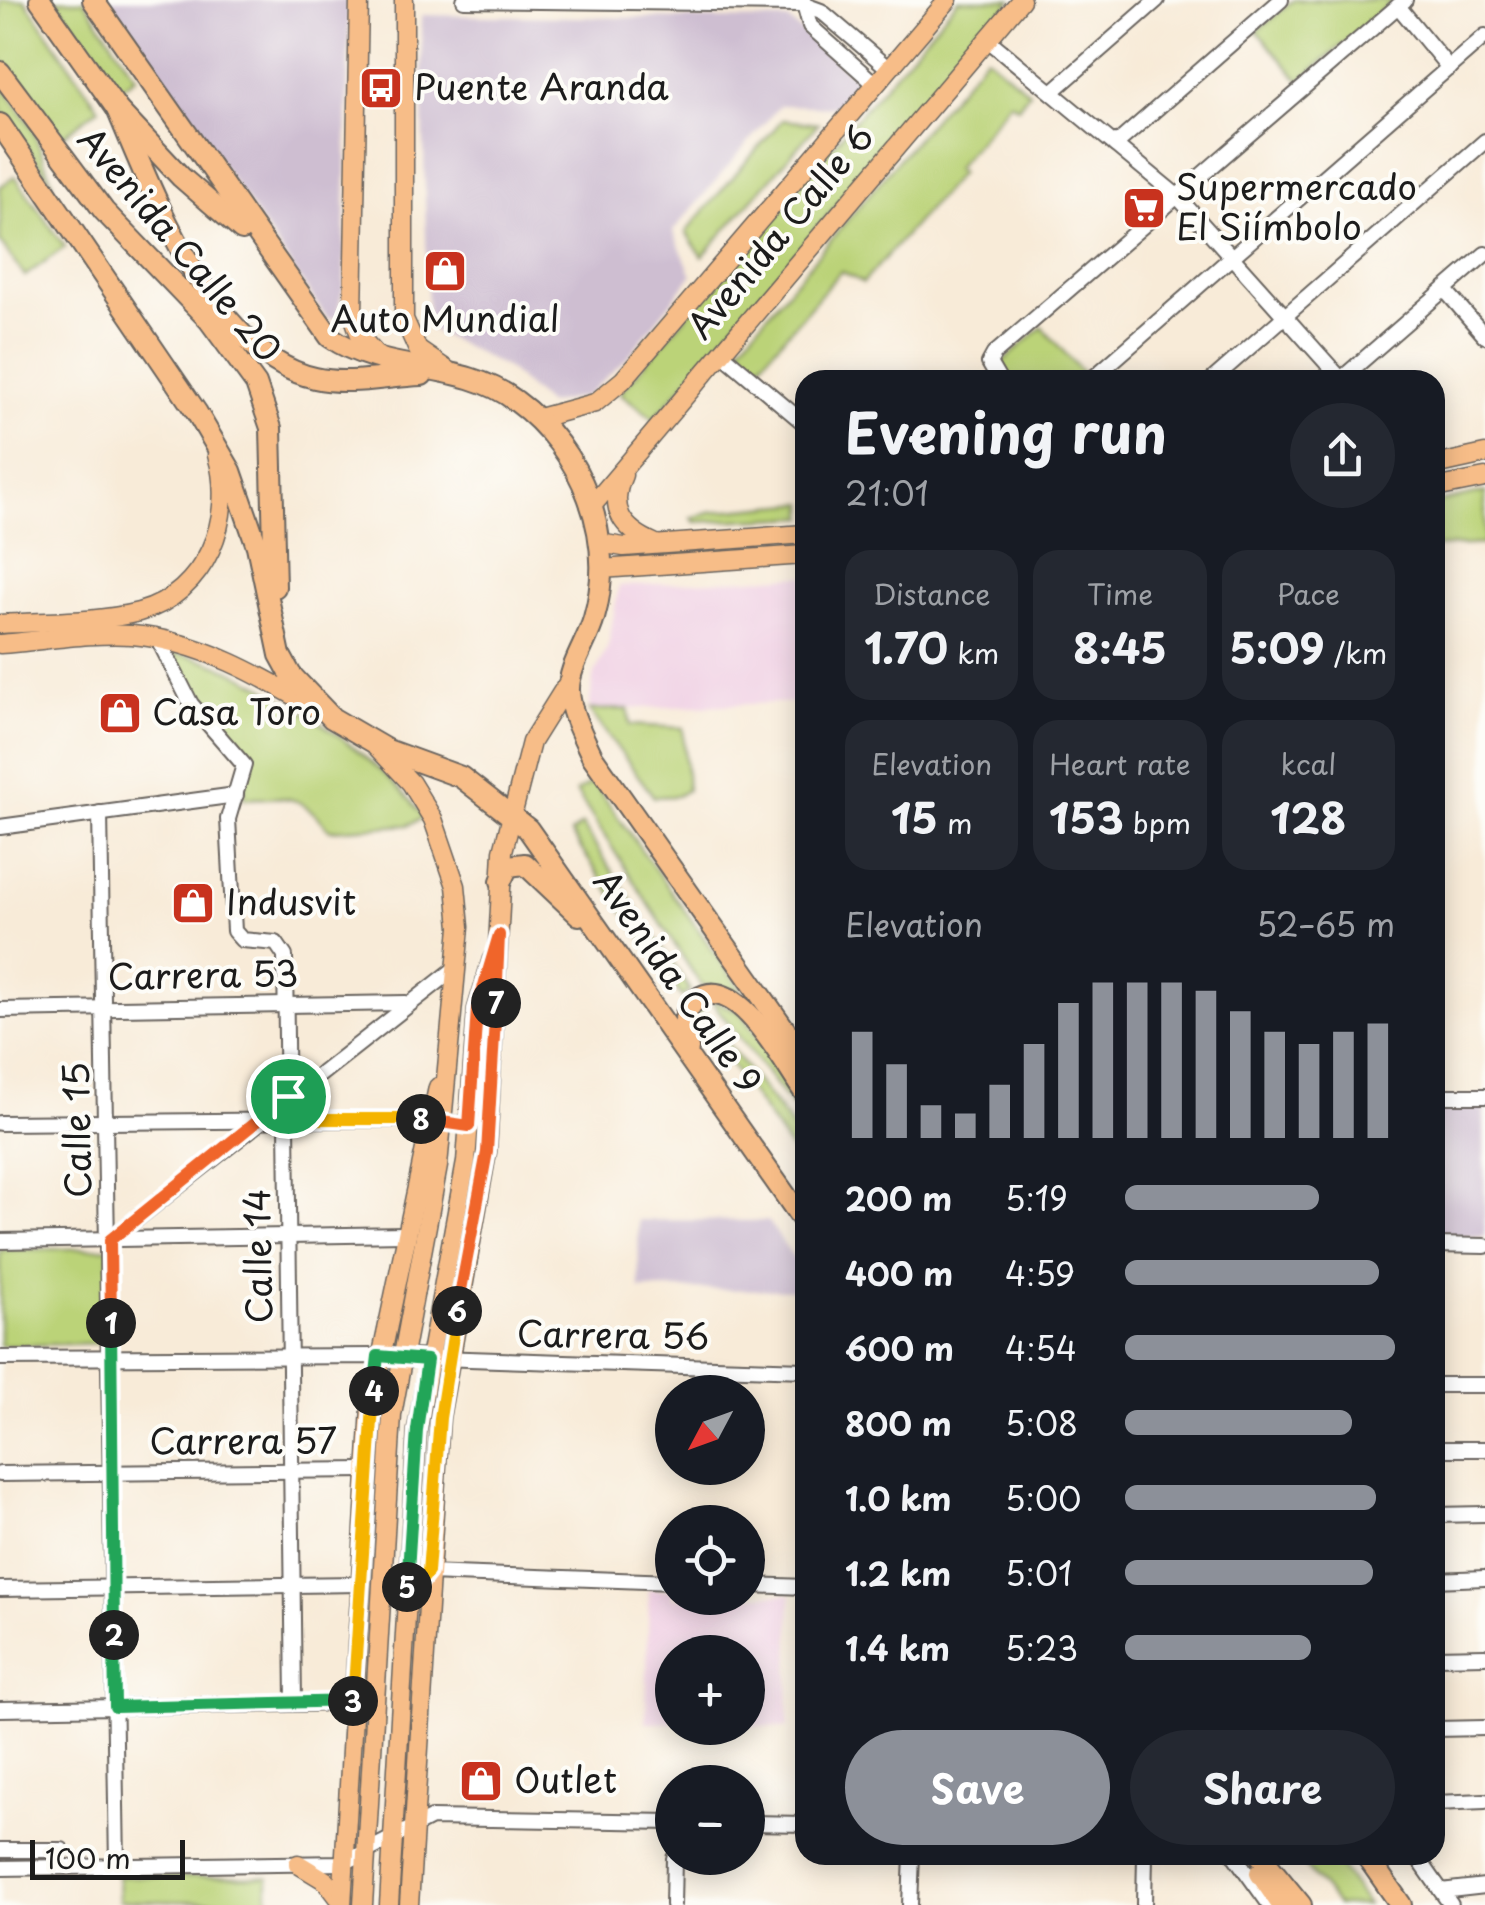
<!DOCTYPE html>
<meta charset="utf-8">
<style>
body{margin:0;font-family:"Playpen Sans",sans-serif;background:#242831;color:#f1f3f6;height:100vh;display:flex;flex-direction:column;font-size:38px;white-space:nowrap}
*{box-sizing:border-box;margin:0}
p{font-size:32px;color:#9ea1a6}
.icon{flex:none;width:55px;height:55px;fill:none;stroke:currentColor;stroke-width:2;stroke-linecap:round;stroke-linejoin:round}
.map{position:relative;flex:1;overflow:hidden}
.panel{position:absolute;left:795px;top:370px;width:650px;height:1495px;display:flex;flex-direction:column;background:#171b24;border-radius:30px;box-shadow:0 5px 25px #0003}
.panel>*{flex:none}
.needle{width:65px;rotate:229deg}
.tools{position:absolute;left:655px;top:1375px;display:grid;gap:20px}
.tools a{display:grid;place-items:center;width:110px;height:110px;border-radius:50%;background:#171b24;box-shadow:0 5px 25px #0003;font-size:50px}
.scale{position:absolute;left:30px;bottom:25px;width:155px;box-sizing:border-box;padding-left:10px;border:5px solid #1c1c1c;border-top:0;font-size:28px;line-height:35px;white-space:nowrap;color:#1c1c1c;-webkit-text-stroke:8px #fdfcf7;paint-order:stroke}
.pin{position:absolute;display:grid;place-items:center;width:85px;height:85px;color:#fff;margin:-42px;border:5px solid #fff;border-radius:50%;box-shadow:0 2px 10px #0007}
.km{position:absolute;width:50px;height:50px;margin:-25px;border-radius:50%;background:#222;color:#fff;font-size:28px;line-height:50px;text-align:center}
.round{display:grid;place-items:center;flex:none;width:105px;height:105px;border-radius:52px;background:#242831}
.overview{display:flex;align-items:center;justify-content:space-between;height:170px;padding:0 50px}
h1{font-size:55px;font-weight:700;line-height:75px}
.stats{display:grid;grid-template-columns:repeat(3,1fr);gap:15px;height:170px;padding:10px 50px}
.stats div{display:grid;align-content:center;border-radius:25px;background:#242831;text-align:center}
.stats b{font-size:42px;font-weight:700}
.stats small{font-size:28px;font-weight:400}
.stats p{font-size:28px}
.chart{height:280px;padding:20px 50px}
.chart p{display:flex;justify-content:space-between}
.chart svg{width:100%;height:180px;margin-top:10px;stroke:#8c9099;stroke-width:6}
.action{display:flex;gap:20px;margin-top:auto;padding:20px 50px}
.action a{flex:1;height:115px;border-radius:60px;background:#8c9099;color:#fff;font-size:40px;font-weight:700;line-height:115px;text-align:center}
.action a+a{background:#242831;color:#f1f3f6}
ul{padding:0 50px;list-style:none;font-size:32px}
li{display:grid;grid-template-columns:160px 120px 1fr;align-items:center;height:75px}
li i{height:25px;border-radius:12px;background:#8c9099}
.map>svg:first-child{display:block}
.built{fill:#f0d0e4}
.industrial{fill:#cebed1}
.green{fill:#bbd378;stroke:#6c784a;stroke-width:2.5}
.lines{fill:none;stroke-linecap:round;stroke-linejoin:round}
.minor-casing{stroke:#69645e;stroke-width:18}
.major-casing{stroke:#69645e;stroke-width:21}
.highway-casing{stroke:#69645e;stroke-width:24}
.minor{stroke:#fff;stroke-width:14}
.major{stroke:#f7bd88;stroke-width:18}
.highway{stroke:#f7bd88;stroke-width:20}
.split-1-casing{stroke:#fff;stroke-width:20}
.split-2-casing{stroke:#fff;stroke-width:20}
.split-3-casing{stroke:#fff;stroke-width:20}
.split-4-casing{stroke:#fff;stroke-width:20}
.split-5-casing{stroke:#fff;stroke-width:20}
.split-6-casing{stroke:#fff;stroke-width:20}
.split-7-casing{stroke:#fff;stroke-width:20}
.split-8-casing{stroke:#fff;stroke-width:20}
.split-9-casing{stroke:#fff;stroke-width:20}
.split-1{stroke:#f0652b;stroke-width:12}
.split-2{stroke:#22a559;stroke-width:12}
.split-3{stroke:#22a559;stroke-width:12}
.split-4{stroke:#f5b400;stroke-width:12}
.split-5{stroke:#22a559;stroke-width:12}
.split-6{stroke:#f5b400;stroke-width:12}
.split-7{stroke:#f0652b;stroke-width:12}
.split-8{stroke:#f0652b;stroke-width:12}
.split-9{stroke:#f5b400;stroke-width:12}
.labels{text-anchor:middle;stroke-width:8;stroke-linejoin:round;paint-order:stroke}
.poi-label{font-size:35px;fill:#1c1c1c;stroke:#fdfcf7;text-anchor:start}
.street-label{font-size:35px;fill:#1c1c1c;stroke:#fdfcf7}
</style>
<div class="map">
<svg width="1485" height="1905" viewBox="0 0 1485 1905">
<rect width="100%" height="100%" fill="#fdfcf7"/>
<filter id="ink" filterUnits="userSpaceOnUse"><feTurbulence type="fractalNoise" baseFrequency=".01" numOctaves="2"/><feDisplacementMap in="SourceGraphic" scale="20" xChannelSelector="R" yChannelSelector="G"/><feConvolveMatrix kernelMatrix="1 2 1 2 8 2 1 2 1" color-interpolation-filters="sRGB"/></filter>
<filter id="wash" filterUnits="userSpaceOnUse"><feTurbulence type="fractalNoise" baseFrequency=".0048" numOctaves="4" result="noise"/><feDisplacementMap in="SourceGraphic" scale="40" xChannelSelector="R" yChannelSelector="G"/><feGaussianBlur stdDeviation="2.25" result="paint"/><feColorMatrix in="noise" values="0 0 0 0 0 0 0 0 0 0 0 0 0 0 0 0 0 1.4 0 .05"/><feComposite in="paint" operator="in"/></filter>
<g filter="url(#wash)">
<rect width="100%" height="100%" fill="#f8ebd8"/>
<g class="built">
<path d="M805,576V702L589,710L593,678L608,646L619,586Z"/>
<path d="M649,1590H672V1598L791,1594L788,1727L748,1726V1652H672V1723H646Z"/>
</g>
<g class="industrial">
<path d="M109,0H349L344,285L336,319L327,318Z"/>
<path d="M421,15L788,20L864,86L844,107L780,105L673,231L692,275L627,358L586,396L547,404L505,367L428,328Z"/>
<path d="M1435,1105L1484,1106L1485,1237L1435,1236Z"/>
<path d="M638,1220L768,1221L805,1274V1290L639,1289Z"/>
</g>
<g class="green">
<path d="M0,0H25L99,108L59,139L0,57Z"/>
<path d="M56,0H84L136,77L119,89Z"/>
<path d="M958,0H1012L654,419L620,393Z"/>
<path d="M1294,0H1394L1300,81L1257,31Z"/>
<path d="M986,56L1029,92L1018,107L1010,102L955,169L960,173L863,283L841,271L758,367L740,347Z"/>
<path d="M0,82L32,127L53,185L0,108Z"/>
<path d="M782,120L818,124L702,257L686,232Z"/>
<path d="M15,176L65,247L25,276L0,242V187Z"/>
<path d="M1042,327L1085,376L1081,380H1006L995,368Z"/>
<path d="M1485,492V544L1435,547V503Z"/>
<path d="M805,503V517L695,522L692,518L709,512Z"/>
<path d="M805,544V552L633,562L632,555Z"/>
<path d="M172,653C247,661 382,757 424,818L408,825L330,830C298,792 288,797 244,799L247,759L193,692Z"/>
<path d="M628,709L630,725L683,728L687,790L677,796L654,797L589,710Z"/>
<path d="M593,782L743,992L701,985L576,792Z"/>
<path d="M582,825L690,990L682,997L571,834Z"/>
<path d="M710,999L740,1012L805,1104V1123Z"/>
<path d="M700,1009L805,1143L803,1167L696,1014Z"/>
<path d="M109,1248L108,1343L0,1346V1250Z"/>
<path d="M1296,1855H1332L1367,1905H1337Z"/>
<path d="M118,1876L268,1877V1902L119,1901Z"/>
</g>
</g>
<g filter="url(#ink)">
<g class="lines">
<g class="minor-casing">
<g id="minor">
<path d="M464,0L802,4L821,11L889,69"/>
<path d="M803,0L810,26L876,85"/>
<path d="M1398,6L1449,68"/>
<path d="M987,39L1177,196L1341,379"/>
<path d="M1052,92L1157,0"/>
<path d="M1115,145L1281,0"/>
<path d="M1445,290L1485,336"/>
<path d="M721,353L805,424"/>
<path d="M999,380L989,363L994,354L1405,0"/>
<path d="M1091,380L1485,36"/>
<path d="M1212,380L1485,141"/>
<path d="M1340,380L1485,254"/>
<path d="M158,639L191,704L244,765L228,819L234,931L242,940L276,943L285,956L294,1702"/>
<path d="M100,813L117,1866"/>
<path d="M0,827L236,795"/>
<path d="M0,1010L406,1003"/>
<path d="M1435,1096H1485"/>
<path d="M0,1123L429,1119L469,1126"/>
<path d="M110,1240L457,967"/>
<path d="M0,1241L405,1234"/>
<path d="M1435,1245L1485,1246"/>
<path d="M0,1358L379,1356L805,1370"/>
<path d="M1435,1385H1485"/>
<path d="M1435,1449H1485"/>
<path d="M0,1474L367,1470"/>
<path d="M1435,1515L1485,1514"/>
<path d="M428,1573L672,1582"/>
<path d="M1435,1580L1485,1578"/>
<path d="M748,1585L805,1587"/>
<path d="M0,1589L360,1584"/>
<path d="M1435,1657L1485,1656"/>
<path d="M0,1709L352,1703"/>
<path d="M1435,1729L1485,1728"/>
<path d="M1435,1803L1485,1801"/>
<path d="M748,1823L805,1824"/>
<path d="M0,1850H62"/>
<path d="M1234,1855L1270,1905"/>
<path d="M1416,1855L1451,1905"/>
<path d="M0,1868L344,1863L431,1818L672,1822"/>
<path d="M1441,1891L1485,1886"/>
<path d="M673,1905L674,1858"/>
<path d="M910,1905L912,1855"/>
<path d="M1144,1905L1145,1855"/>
</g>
</g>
<g class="major-casing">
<g id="major">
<path d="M359,0L353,315L361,338L381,360"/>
<path d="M404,0V319L418,350L447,370"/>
<path d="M539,418L595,403L623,380L948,0"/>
<path d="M1435,465L1485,454"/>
<path d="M623,475C608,509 622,529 654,543"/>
<path d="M1435,488L1485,478"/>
<path d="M591,507L1021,0"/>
<path d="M599,543L624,547L805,534"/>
<path d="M601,569L805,555"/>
<path d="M0,624C45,621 96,623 139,612C206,594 236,517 217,455"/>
<path d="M0,644C43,641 90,632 132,635C201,641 261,676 319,710"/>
<path d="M298,1864L326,1881L342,1902"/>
<path d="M342,1905L371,1406L438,1087"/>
<path d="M363,1905L392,1415L438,1166L460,927L456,886L433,819L411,783L376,746"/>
<path d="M389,1905L417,1430L466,1162L477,1009L492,959"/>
<path d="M409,1905L440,1418L487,1152L503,851L531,742L571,678"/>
</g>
</g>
<g class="highway-casing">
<g id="highway">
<path d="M40,0L117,109L181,177L242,230"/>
<path d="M93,0L330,337C386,376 461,359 516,401C582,449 617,538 594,618C588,641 568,667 569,691C570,713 583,736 592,756L805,1058"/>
<path d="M0,72L104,211L209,320L256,384L271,428L275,587"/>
<path d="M117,109C154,196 213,355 315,378C350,386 387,376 422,375"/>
<path d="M0,124L197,413L231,471L257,546L280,655L291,675L332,718L387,750L461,777L528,829L805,1223"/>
<path d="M501,881L508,866L525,864L579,915"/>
<path d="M688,1049C684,1030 680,1012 697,999C737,971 785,1065 805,1093"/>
<path d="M1260,1855L1301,1905"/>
<path d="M1366,1855L1401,1905"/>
<path d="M1260,1873L1282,1905"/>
</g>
</g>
<use href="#minor" class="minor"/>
<use href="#major" class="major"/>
<use href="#highway" class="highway"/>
</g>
</g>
<g class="lines" filter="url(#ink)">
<g class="split-1-casing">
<path id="split-1" d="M111,1323L110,1240L288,1096"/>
</g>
<g class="split-2-casing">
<path id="split-2" d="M111,1323L114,1635"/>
</g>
<g class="split-3-casing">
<path id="split-3" d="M114,1635L115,1707L353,1701"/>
</g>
<g class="split-4-casing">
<path id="split-4" d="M353,1701L374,1391"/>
</g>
<g class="split-5-casing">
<path id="split-5" d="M374,1391L378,1356L427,1360L417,1430L407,1587"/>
</g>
<g class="split-6-casing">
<path id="split-6" d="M407,1587L406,1600L428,1572L440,1418L457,1311"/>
</g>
<g class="split-7-casing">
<path id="split-7" d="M457,1311L487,1152L496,1003"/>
</g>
<g class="split-8-casing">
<path id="split-8" d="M421,1119L469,1126L477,1009L499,935L496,1003"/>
</g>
<g class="split-9-casing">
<path id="split-9" d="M288,1096V1119H421"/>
</g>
<use href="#split-1" class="split-1"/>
<use href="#split-2" class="split-2"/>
<use href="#split-3" class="split-3"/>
<use href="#split-4" class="split-4"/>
<use href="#split-5" class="split-5"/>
<use href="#split-6" class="split-6"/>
<use href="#split-7" class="split-7"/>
<use href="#split-8" class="split-8"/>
<use href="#split-9" class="split-9"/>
</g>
<defs>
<g id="bus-square" transform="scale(2.25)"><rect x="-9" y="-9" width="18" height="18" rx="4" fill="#c8321e" stroke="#fdfcf7"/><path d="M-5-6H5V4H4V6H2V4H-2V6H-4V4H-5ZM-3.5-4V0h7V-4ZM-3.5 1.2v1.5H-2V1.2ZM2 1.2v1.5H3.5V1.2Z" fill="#fff"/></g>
<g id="supermarket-square" transform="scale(2.25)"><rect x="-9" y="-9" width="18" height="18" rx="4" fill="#c8321e" stroke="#fdfcf7"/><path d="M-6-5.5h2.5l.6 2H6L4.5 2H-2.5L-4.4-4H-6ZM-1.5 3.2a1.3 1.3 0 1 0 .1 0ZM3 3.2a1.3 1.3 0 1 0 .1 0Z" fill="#fff"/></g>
<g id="shop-square" transform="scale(2.25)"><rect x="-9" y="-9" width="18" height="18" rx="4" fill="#c8321e" stroke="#fdfcf7"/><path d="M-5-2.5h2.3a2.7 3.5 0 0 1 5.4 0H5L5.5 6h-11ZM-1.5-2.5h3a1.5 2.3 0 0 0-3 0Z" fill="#fff"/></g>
</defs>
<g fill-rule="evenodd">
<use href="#bus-square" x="381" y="88"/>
<use href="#supermarket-square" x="1144" y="208"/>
<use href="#shop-square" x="445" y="271"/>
<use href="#shop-square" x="120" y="713"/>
<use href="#shop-square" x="193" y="903"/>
<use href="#shop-square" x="481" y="1781"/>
</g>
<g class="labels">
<g class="poi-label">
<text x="414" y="100">Puente Aranda</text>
<text x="1176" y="200">Supermercado<tspan x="1176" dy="40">El Siímbolo</tspan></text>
<text x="445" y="332" text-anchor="middle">Auto Mundial</text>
<text x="152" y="725">Casa Toro</text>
<text x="226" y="915">Indusvit</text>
<text x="514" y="1793">Outlet</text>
</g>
<g class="street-label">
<text transform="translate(781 232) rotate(-50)" y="12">Avenida Calle 6</text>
<text transform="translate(179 245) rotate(50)" y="12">Avenida Calle 20</text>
<text transform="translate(203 976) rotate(-1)" y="12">Carrera 53</text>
<text transform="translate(677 982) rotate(55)" y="12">Avenida Calle 9</text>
<text transform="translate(78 1130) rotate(-91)" y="12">Calle 15</text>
<text transform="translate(259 1256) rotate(-91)" y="12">Calle 14</text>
<text transform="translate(613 1336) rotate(1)" y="12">Carrera 56</text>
<text x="243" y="1454">Carrera 57</text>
</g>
</g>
</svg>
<div class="tools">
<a><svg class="needle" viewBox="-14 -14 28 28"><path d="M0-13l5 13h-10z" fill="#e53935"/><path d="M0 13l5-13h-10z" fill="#9ea1a6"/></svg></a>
<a><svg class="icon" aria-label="locate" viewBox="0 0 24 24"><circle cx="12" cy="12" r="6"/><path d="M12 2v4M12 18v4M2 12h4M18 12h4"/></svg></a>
<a>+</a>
<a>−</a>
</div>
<div class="scale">100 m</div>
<div class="pin" style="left:288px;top:1096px;background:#1e9e55"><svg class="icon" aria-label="arrive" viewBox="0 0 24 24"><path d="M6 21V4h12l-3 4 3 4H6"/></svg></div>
<b class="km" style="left:111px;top:1323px">1</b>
<b class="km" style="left:114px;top:1635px">2</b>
<b class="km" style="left:353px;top:1701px">3</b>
<b class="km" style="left:374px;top:1391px">4</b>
<b class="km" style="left:407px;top:1587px">5</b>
<b class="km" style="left:457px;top:1311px">6</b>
<b class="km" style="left:496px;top:1003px">7</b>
<b class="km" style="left:421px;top:1119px">8</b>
<section class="panel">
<div class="overview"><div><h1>Evening run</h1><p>21:01</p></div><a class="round"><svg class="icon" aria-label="share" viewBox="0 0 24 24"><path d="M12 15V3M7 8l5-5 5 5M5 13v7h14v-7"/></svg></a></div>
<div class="stats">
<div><p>Distance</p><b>1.70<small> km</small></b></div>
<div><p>Time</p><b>8:45</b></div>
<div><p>Pace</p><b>5:09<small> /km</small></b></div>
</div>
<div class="stats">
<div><p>Elevation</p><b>15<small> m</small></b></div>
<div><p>Heart rate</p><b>153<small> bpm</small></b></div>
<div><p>kcal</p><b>128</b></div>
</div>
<div class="chart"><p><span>Elevation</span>52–65 m</p>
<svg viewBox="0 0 160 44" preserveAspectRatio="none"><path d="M5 44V18M15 44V26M25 44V36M35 44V38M45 44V31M55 44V21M65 44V11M75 44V6M85 44V6M95 44V6M105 44V8M115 44V13M125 44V18M135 44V21M145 44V18M155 44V16"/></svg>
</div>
<ul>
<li><b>200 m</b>5:19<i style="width:72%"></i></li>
<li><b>400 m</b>4:59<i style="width:94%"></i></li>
<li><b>600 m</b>4:54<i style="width:100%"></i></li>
<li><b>800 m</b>5:08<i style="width:84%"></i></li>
<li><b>1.0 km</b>5:00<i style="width:93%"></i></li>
<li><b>1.2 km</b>5:01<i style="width:92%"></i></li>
<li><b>1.4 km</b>5:23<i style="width:69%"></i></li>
</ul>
<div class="action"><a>Save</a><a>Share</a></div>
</section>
</div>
